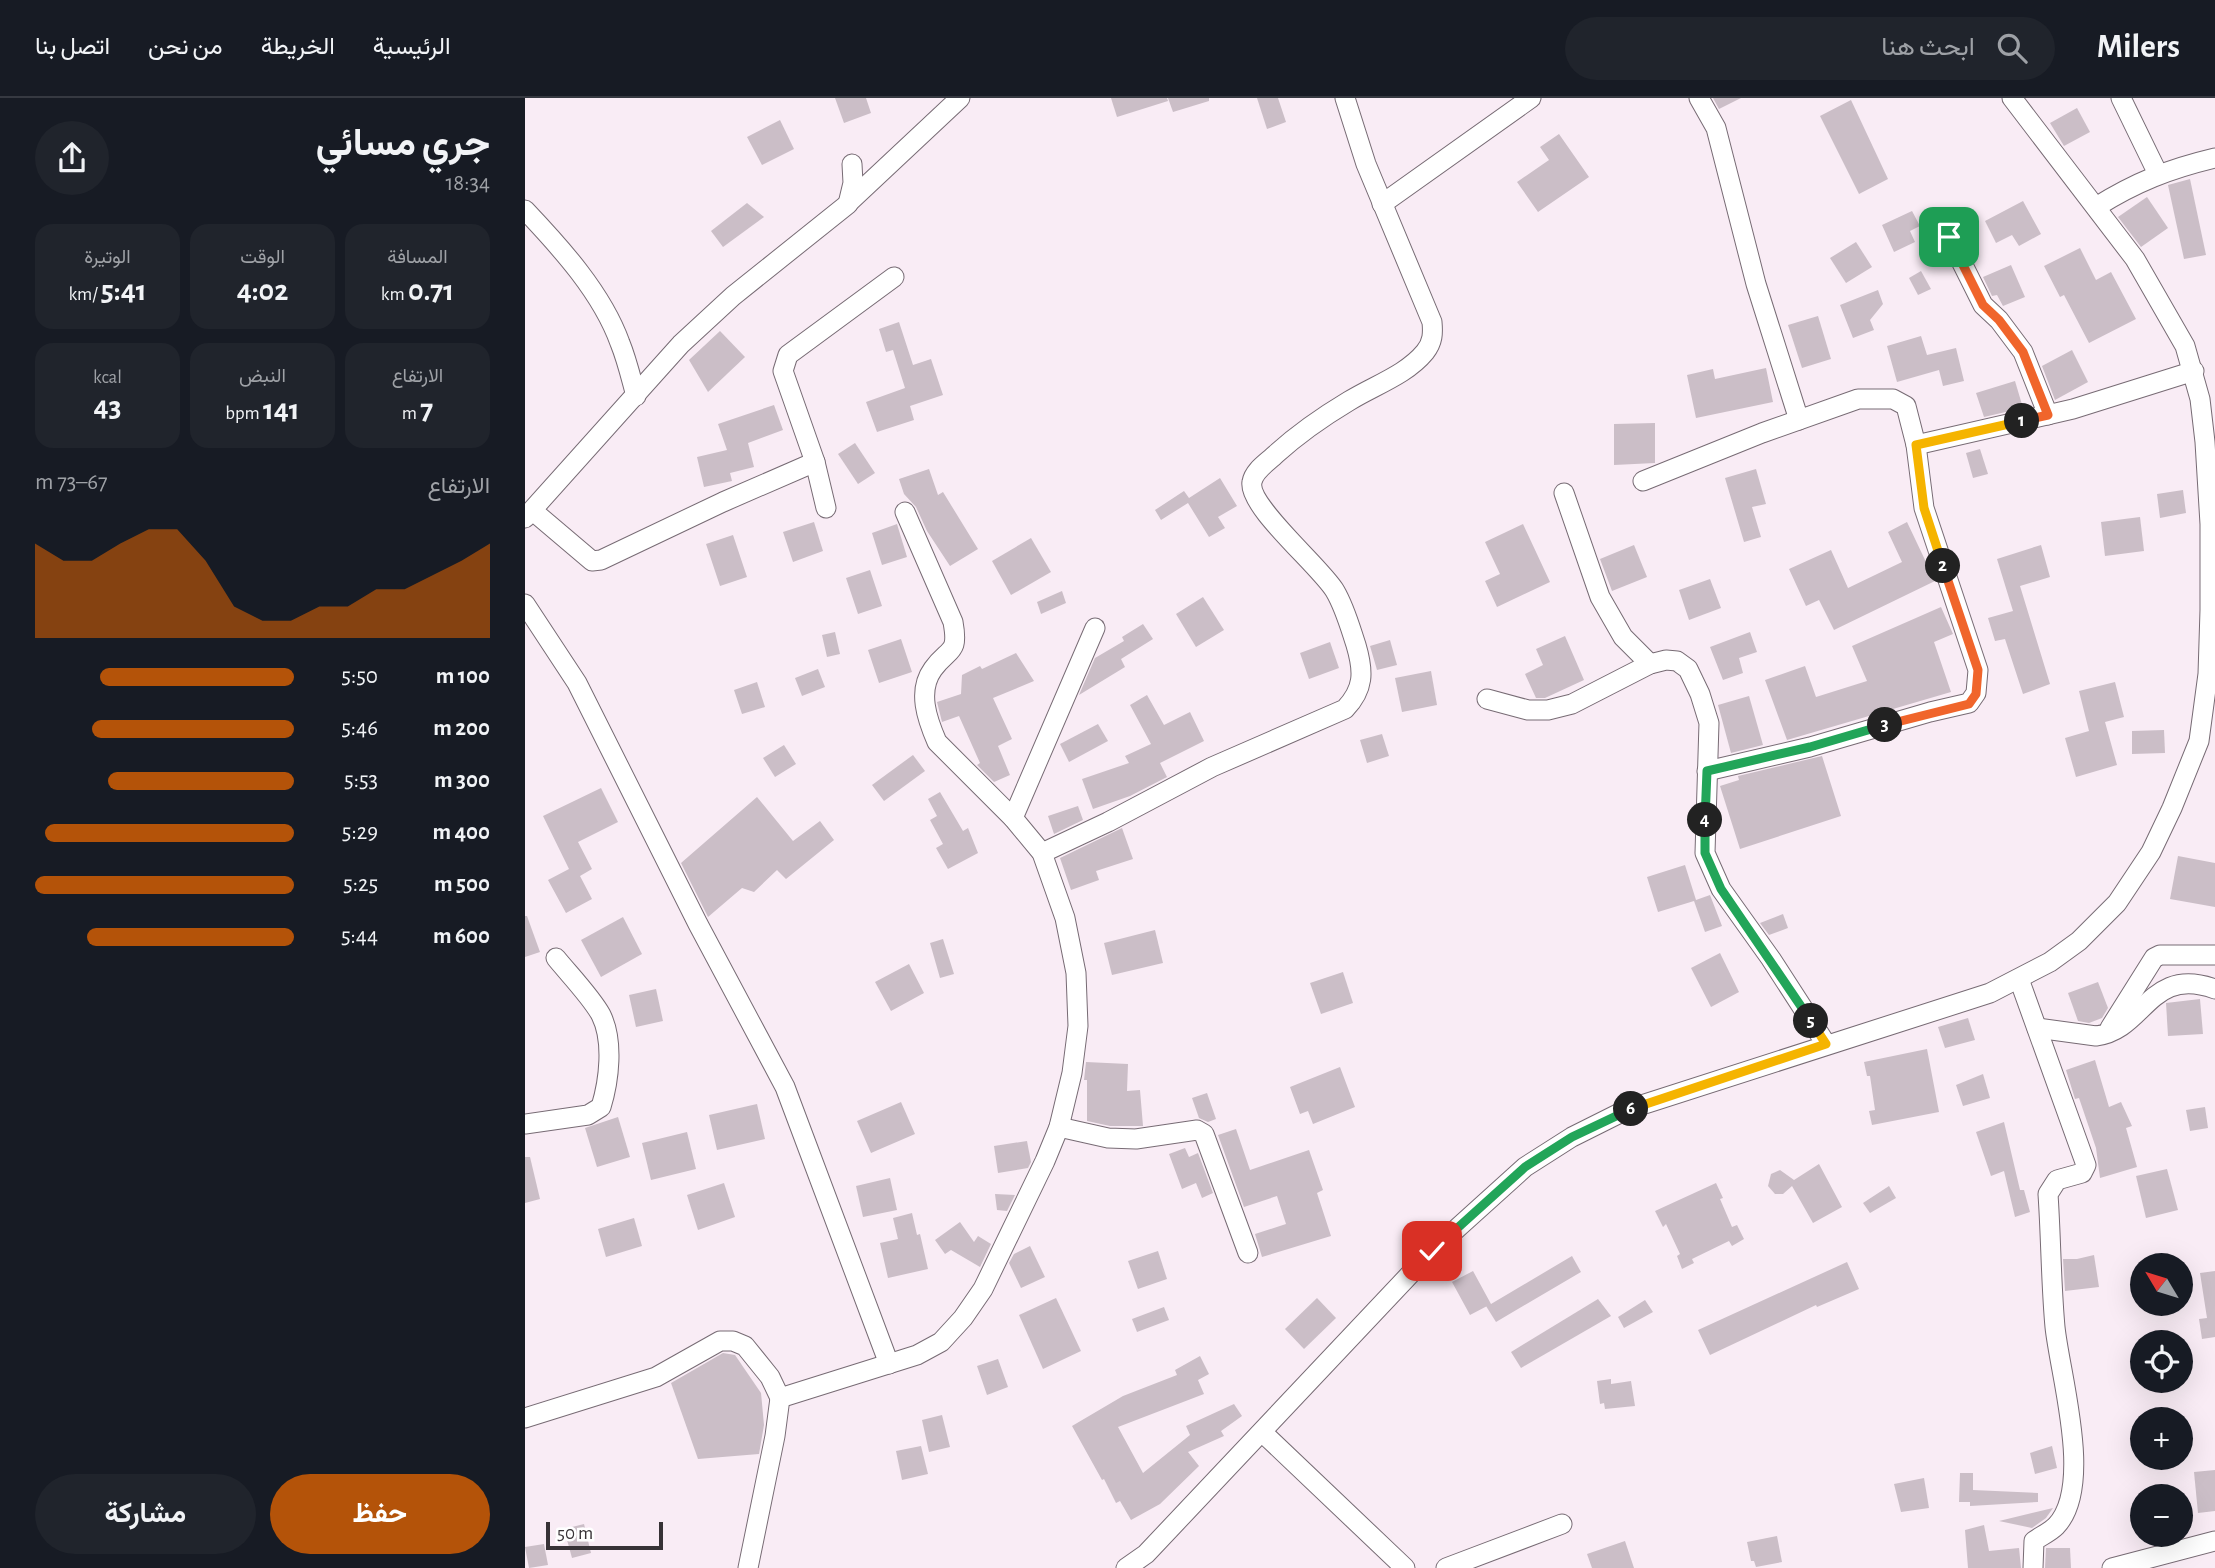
<!DOCTYPE html>
<html lang="ar">
<meta charset="utf-8">
<style>
body{margin:0;font-family:"Alegreya Sans",Vazirmatn,sans-serif;background:#20242c;color:#f1f3f6;direction:rtl;height:100vh;display:flex;flex-direction:column;font-size:26px;white-space:nowrap}
*{box-sizing:border-box;margin:0}
p{font-size:23px;color:#9ea1a6}
.icon{flex:none;width:38px;height:38px;fill:none;stroke:currentColor;stroke-width:2;stroke-linecap:round;stroke-linejoin:round}
.map{position:relative;flex:1;overflow:hidden;direction:ltr}
.panel{display:flex;flex-direction:column;background:#171b24;width:525px}
.panel>*{flex:none}
.needle{width:46px;rotate:308deg}
.buttons{position:absolute;left:1605px;top:1155px;display:grid;gap:14px}
.buttons a{display:grid;place-items:center;width:63px;height:63px;border-radius:50%;background:#171b24;box-shadow:0 7px 28px #0002;font-size:35px}
.scale{position:absolute;left:21px;bottom:18px;width:117px;box-sizing:border-box;padding-left:7px;border:4px solid #373236;border-top:0;font-size:19px;line-height:24px;white-space:nowrap;color:#373236;-webkit-text-stroke:5px #fff;paint-order:stroke}
.pin{position:absolute;display:grid;place-items:center;width:60px;height:60px;color:#fff;margin:-30px;border-radius:14px;box-shadow:0 4px 10px #0006}
.km{position:absolute;width:35px;height:35px;margin:-18px;border-radius:50%;background:#222;color:#fff;font-size:19px;line-height:35px;text-align:center}
.round{display:grid;place-items:center;flex:none;width:74px;height:74px;border-radius:37px;background:#20242c}
.head{display:flex;align-items:center;justify-content:space-between;height:119px;padding:0 35px}
h1{font-size:38px;font-weight:700;line-height:52px}
.metrics{display:grid;grid-template-columns:repeat(3,1fr);gap:10px;height:119px;padding:7px 35px}
.metrics div{display:grid;align-content:center;border-radius:18px;background:#20242c;text-align:center}
.metrics b{font-size:30px;font-weight:700}
.metrics small{font-size:19px;font-weight:400}
.metrics p{font-size:19px}
.chart{height:196px;padding:14px 35px}
.chart p{display:flex;justify-content:space-between}
.chart svg{width:100%;height:126px;margin-top:7px;fill:#b45309;opacity:.7}
.primary-button{display:flex;gap:14px;margin-top:auto;padding:14px 35px}
.primary-button a{flex:1;height:80px;border-radius:42px;background:#b45309;color:#fff;font-size:28px;font-weight:700;line-height:80px;text-align:center}
.primary-button a+a{background:#20242c;color:#f1f3f6}
ul{padding:0 35px;list-style:none;font-size:23px}
li{display:grid;grid-template-columns:112px 84px 1fr;align-items:center;height:52px}
li i{height:18px;border-radius:9px;background:#b45309}
header{display:flex;align-items:center;gap:42px;box-sizing:border-box;height:98px;padding:0 35px;background:#171b24;border-bottom:2px solid #363941}
header strong{font-size:33px}
nav{display:flex;gap:38px;margin-inline-start:auto;font-size:24px}
.search{width:490px;height:63px;background:#20242c;display:flex;align-items:center;gap:18px;box-sizing:border-box;padding:0 24px;border-radius:38px;color:#9ea1a6;font-size:26px}
main{display:flex;flex:1;min-height:0}
.map>svg:first-child{display:block}
.building{fill:#cbbec7}
.lines{fill:none;stroke-linecap:round;stroke-linejoin:round}
.minor-casing{stroke:#776b74;stroke-width:21}
.minor{stroke:#fff;stroke-width:19}
.split-1-casing{stroke:#fff;stroke-width:14}
.split-2-casing{stroke:#fff;stroke-width:14}
.split-3-casing{stroke:#fff;stroke-width:14}
.split-4-casing{stroke:#fff;stroke-width:14}
.split-5-casing{stroke:#fff;stroke-width:14}
.split-6-casing{stroke:#fff;stroke-width:14}
.split-7-casing{stroke:#fff;stroke-width:14}
.split-1{stroke:#f0652b;stroke-width:9}
.split-2{stroke:#f5b400;stroke-width:9}
.split-3{stroke:#f0652b;stroke-width:9}
.split-4{stroke:#22a559;stroke-width:9}
.split-5{stroke:#22a559;stroke-width:9}
.split-6{stroke:#f5b400;stroke-width:9}
.split-7{stroke:#22a559;stroke-width:9}
</style>
<header>
<strong>Milers</strong>
<div class="search"><svg class="icon" aria-label="search" viewBox="0 0 24 24"><circle cx="10" cy="10" r="6"/><path d="M15 15l6 6"/></svg>ابحث هنا</div>
<nav><a>الرئيسية</a><a>الخريطة</a><a>من نحن</a><a>اتصل بنا</a></nav>
</header>
<main>
<div class="map">
<svg width="1690" height="1470" viewBox="0 0 1690 1470">
<rect width="100%" height="100%" fill="#f9ecf5"/>
<g class="building">
<path d="M310,0H341L346,15L319,25Z"/>
<path d="M586,0H642L643,3L592,19Z"/>
<path d="M643,0H684V3L648,14Z"/>
<path d="M732,0H753L761,24L742,31Z"/>
<path d="M1188,0H1216L1194,11Z"/>
<path d="M1326,2L1363,81L1334,96L1295,18Z"/>
<path d="M1552,10L1565,34L1539,48L1525,25Z"/>
<path d="M255,22L269,51L237,67L222,39Z"/>
<path d="M1034,36L1064,79L1013,114L992,84L1024,62L1015,49Z"/>
<path d="M1665,81L1681,157L1659,161L1643,87Z"/>
<path d="M1622,99L1643,130L1616,149L1593,119Z"/>
<path d="M1498,103L1516,136L1494,148L1487,137L1471,145L1460,123Z"/>
<path d="M222,105L239,119L198,149L186,133Z"/>
<path d="M1387,113L1395,128L1385,133L1390,144L1369,154L1357,127Z"/>
<path d="M1331,144L1347,169L1321,185L1305,160Z"/>
<path d="M1555,150L1571,182L1586,174L1611,221L1564,245L1539,197L1535,199L1519,168Z"/>
<path d="M1486,167L1500,199L1478,208L1472,197L1467,198L1458,179Z"/>
<path d="M1396,173L1406,191L1393,197L1384,180Z"/>
<path d="M1353,192L1358,206L1345,222L1349,232L1328,240L1315,207Z"/>
<path d="M1293,218L1306,261L1277,270L1263,227Z"/>
<path d="M374,224L388,267L406,261L418,297L385,308L389,322L352,334L341,304L380,290L368,252L361,254L354,231Z"/>
<path d="M195,233L220,259L183,294L164,262Z"/>
<path d="M1396,238L1402,257L1431,250L1439,283L1418,288L1414,272L1372,284L1362,248Z"/>
<path d="M1547,252L1563,284L1530,302L1517,268Z"/>
<path d="M1241,270L1248,304L1171,320L1162,277L1188,271L1190,281Z"/>
<path d="M1490,283L1498,310L1459,319L1451,295Z"/>
<path d="M249,307L258,332L223,345L229,369L205,375L207,383L179,389L172,359L202,352L193,326Z"/>
<path d="M1130,325V365L1089,367V326Z"/>
<path d="M330,345L350,375L333,386L313,356Z"/>
<path d="M1455,351L1463,376L1448,380L1441,355Z"/>
<path d="M404,371L413,397L418,394L453,451L425,468L402,433L391,409L379,396L374,381Z"/>
<path d="M1231,371L1241,406L1227,409L1236,439L1219,444L1200,380Z"/>
<path d="M695,380L712,408L693,419L700,430L684,439L663,405L636,422L630,412L659,393L664,400Z"/>
<path d="M1658,392L1661,415L1635,420L1632,396Z"/>
<path d="M1615,419L1619,453L1580,458L1576,424Z"/>
<path d="M289,424L298,453L268,464L258,434Z"/>
<path d="M1382,424L1410,483L1309,532L1294,502L1281,508L1264,471L1306,452L1323,490L1377,464L1363,434Z"/>
<path d="M372,426L382,459L357,467L347,435Z"/>
<path d="M998,426L1025,484L972,509L960,483L975,476L960,444Z"/>
<path d="M208,437L222,479L195,488L181,446Z"/>
<path d="M506,440L526,474L486,497L467,463Z"/>
<path d="M1109,447L1122,479L1087,493L1075,461Z"/>
<path d="M1516,447L1525,479L1495,488L1525,586L1498,596L1480,541L1470,543L1463,520L1488,513L1472,461Z"/>
<path d="M345,472L357,508L333,516L321,480Z"/>
<path d="M1185,481L1196,510L1164,522L1154,492Z"/>
<path d="M537,493L541,505L516,516L512,504Z"/>
<path d="M678,499L699,532L671,549L651,516Z"/>
<path d="M1416,509L1428,536L1409,544L1426,594L1262,642L1240,582L1280,568L1291,599L1342,583L1327,548Z"/>
<path d="M618,526L628,541L596,561L600,569L554,597L570,560L599,543L597,539Z"/>
<path d="M310,534L315,556L302,559L297,537Z"/>
<path d="M1225,534L1232,554L1214,560L1218,575L1198,582L1185,549Z"/>
<path d="M1040,538L1059,582L1020,600H1011L1000,576L1018,567L1011,551Z"/>
<path d="M376,541L387,574L354,585L343,552Z"/>
<path d="M865,542L872,567L852,572L845,548Z"/>
<path d="M805,544L814,570L784,581L775,555Z"/>
<path d="M491,555L509,583L468,600L487,641L473,648L485,677L469,684L452,667L455,665L434,618L417,624L412,604L436,596L437,577L455,568L457,571Z"/>
<path d="M293,571L300,589L277,598L270,580Z"/>
<path d="M906,573L912,607L877,614L870,580Z"/>
<path d="M232,584L240,609L217,616L209,592Z"/>
<path d="M1590,584L1599,619L1580,624L1592,667L1551,679L1540,640L1564,633L1554,593Z"/>
<path d="M622,597L639,627L665,614L679,643L635,665L642,679L605,698L568,711L557,681L604,665L600,658L626,646L605,607Z"/>
<path d="M1224,598L1238,647L1206,655L1193,607Z"/>
<path d="M573,626L583,643L544,664L535,646Z"/>
<path d="M1639,632L1640,655L1607,656V633Z"/>
<path d="M857,636L864,658L842,665L835,642Z"/>
<path d="M259,647L271,666L250,679L238,660Z"/>
<path d="M388,657L400,673L359,703L347,687Z"/>
<path d="M1297,658L1316,718L1215,751L1195,688L1214,682L1213,678Z"/>
<path d="M76,690L93,724L53,744L67,771L55,778L67,801L41,815L23,782L44,771L18,718Z"/>
<path d="M415,694L438,733L443,730L453,755L423,771L411,750L418,746L405,722L412,718L403,701Z"/>
<path d="M232,699L268,743L295,723L309,742L261,781L252,772L229,794L217,790L183,819L156,765Z"/>
<path d="M553,708L558,722L529,736L523,718Z"/>
<path d="M597,730L608,761L571,773L574,782L546,792L535,760Z"/>
<path d="M1653,758L1690,765V809L1645,801Z"/>
<path d="M1160,767L1171,802L1185,797L1197,828L1180,834L1169,803L1133,814L1122,779Z"/>
<path d="M1258,816L1263,830L1244,837L1235,825Z"/>
<path d="M0,818H2L15,854L0,859Z"/>
<path d="M98,819L117,856L76,879L56,842Z"/>
<path d="M630,832L638,865L587,877L579,845Z"/>
<path d="M418,841L429,876L415,880L405,845Z"/>
<path d="M1195,855L1214,894L1186,909L1166,870Z"/>
<path d="M384,866L399,895L366,913L350,884Z"/>
<path d="M818,874L828,905L796,916L785,885Z"/>
<path d="M1573,884L1583,910L1577,920L1564,925L1553,923L1543,895Z"/>
<path d="M131,891L138,923L111,929L104,897Z"/>
<path d="M1675,901L1678,936L1643,938L1641,905Z"/>
<path d="M1443,920L1450,942L1420,950L1413,929Z"/>
<path d="M1402,951L1414,1014L1347,1027L1344,1013L1350,1012L1345,978H1342L1339,964Z"/>
<path d="M1570,962L1584,1009L1596,1004L1607,1028L1601,1030L1612,1069L1575,1080L1571,1050L1554,1000L1550,1001L1541,972Z"/>
<path d="M561,964L603,966L602,993L615,992L618,1028H585L562,1023V982H559Z"/>
<path d="M815,969L830,1009L788,1026L783,1013L775,1016L765,989Z"/>
<path d="M1458,976L1465,1000L1438,1008L1431,987Z"/>
<path d="M682,995L691,1021L683,1024L674,1020L667,1000Z"/>
<path d="M376,1004L390,1036L346,1055L332,1023Z"/>
<path d="M232,1006L240,1041L192,1052L184,1017Z"/>
<path d="M1680,1009L1683,1030L1665,1033L1661,1012Z"/>
<path d="M93,1019L105,1059L72,1069L60,1030Z"/>
<path d="M1479,1024L1495,1092H1499L1505,1114L1490,1119L1479,1073L1466,1078L1451,1034Z"/>
<path d="M711,1031L725,1072L784,1052L798,1092L792,1095L806,1138L737,1159L730,1136L761,1126L752,1098L719,1109L693,1037Z"/>
<path d="M162,1034L171,1071L126,1082L117,1045Z"/>
<path d="M502,1043L506,1064L503,1070L473,1075L469,1048Z"/>
<path d="M660,1050L664,1059L673,1055L688,1095L677,1100L671,1085L657,1091L644,1056Z"/>
<path d="M0,1059H5L15,1101L0,1105Z"/>
<path d="M1294,1066L1317,1109L1288,1125L1267,1088L1258,1096H1250L1243,1088L1246,1076L1255,1072L1269,1082Z"/>
<path d="M1642,1071L1653,1112L1621,1120L1611,1078Z"/>
<path d="M365,1080L372,1112L338,1119L331,1088Z"/>
<path d="M199,1085L210,1119L173,1132L162,1097Z"/>
<path d="M1191,1085L1198,1100L1195,1101L1207,1129L1212,1127L1219,1141L1207,1148L1204,1143L1167,1161L1169,1165L1157,1171L1152,1158L1155,1156L1141,1126L1138,1129L1130,1113Z"/>
<path d="M1364,1088L1371,1100L1345,1115L1338,1105Z"/>
<path d="M470,1096L490,1097L482,1113L472,1112Z"/>
<path d="M387,1115L392,1137L395,1136L403,1171L363,1180L355,1145L373,1141L368,1120Z"/>
<path d="M109,1120L117,1148L81,1159L73,1131Z"/>
<path d="M435,1124L449,1144L453,1138L466,1146L455,1169L426,1152L420,1156L410,1142Z"/>
<path d="M505,1148L520,1179L496,1190L484,1165L489,1156Z"/>
<path d="M633,1153L642,1181L613,1191L603,1163Z"/>
<path d="M1569,1157L1574,1189L1540,1193L1538,1161H1552Z"/>
<path d="M1047,1158L1056,1174L971,1224L961,1208L966,1206L945,1217L927,1184L948,1173L966,1206Z"/>
<path d="M1322,1164L1334,1191L1292,1209L1291,1207L1185,1257L1173,1232Z"/>
<path d="M1690,1173V1239L1677,1241L1674,1221L1682,1220L1675,1175Z"/>
<path d="M531,1200L556,1253L518,1271L494,1217Z"/>
<path d="M792,1200L811,1220L779,1251L760,1231Z"/>
<path d="M1073,1201L1086,1218L996,1270L986,1254Z"/>
<path d="M1120,1202L1128,1214L1099,1230L1093,1219Z"/>
<path d="M639,1209L644,1222L612,1234L607,1221Z"/>
<path d="M198,1255L210,1257L236,1295L239,1327L234,1356L173,1361L146,1285Z"/>
<path d="M675,1258L684,1276L673,1282L679,1296L593,1329L618,1375L665,1337L661,1328L709,1306L717,1318L696,1333L699,1338L663,1354L674,1368L635,1406L606,1422L595,1403L591,1405L579,1381L577,1382L547,1328L598,1298L652,1277L650,1272Z"/>
<path d="M473,1261L483,1289L462,1297L452,1268Z"/>
<path d="M1086,1281V1286L1106,1283L1110,1308L1080,1311L1079,1305L1075,1306L1072,1283Z"/>
<path d="M417,1317L425,1349L404,1354L397,1322Z"/>
<path d="M396,1348L403,1376L377,1382L371,1353Z"/>
<path d="M1527,1348L1532,1370L1510,1376L1505,1355Z"/>
<path d="M1690,1372V1413L1673,1415L1669,1374Z"/>
<path d="M1435,1375H1448V1392L1513,1395V1404L1445,1408V1404H1434Z"/>
<path d="M1399,1380L1404,1410L1376,1414L1369,1386Z"/>
<path d="M1528,1410L1521,1420L1507,1430L1474,1423Z"/>
<path d="M59,1426L66,1455L47,1460L39,1431Z"/>
<path d="M1459,1427L1464,1453L1494,1450L1496,1470H1443L1440,1432Z"/>
<path d="M1252,1438L1257,1464L1231,1469L1229,1463H1226L1222,1444Z"/>
<path d="M1100,1443L1109,1470H1067L1062,1456Z"/>
<path d="M19,1446L23,1467L4,1470L0,1449Z"/>
<path d="M1521,1450H1545L1546,1470H1520Z"/>
</g>
<g class="lines">
<g class="minor-casing">
<g id="minor">
<path d="M1174,0L1191,30L1231,186L1274,322"/>
<path d="M1596,0L1633,76"/>
<path d="M323,105L435,0"/>
<path d="M857,106L1006,0"/>
<path d="M1571,109C1611,84 1644,71 1690,60"/>
<path d="M0,112C36,150 77,195 95,245C102,262 106,280 111,298"/>
<path d="M1424,139L1458,207L1474,222L1498,254L1523,317"/>
<path d="M1391,347L1548,311L1669,273"/>
<path d="M1118,383L1237,335L1333,301H1368L1381,308L1391,347L1399,410L1453,572L1451,595L1444,605L1405,614L1285,649L1182,673"/>
<path d="M1039,395L1075,499L1098,539L1125,566"/>
<path d="M301,410L290,364L258,273L263,257L369,179"/>
<path d="M8,413L67,463L76,462L198,404L290,364"/>
<path d="M0,420L156,246L208,198L323,106L328,85L327,66"/>
<path d="M0,506L52,585L173,826L260,989L364,1266"/>
<path d="M962,601L1003,612H1023L1047,606L1125,566L1141,562L1152,563L1163,571L1175,596L1184,625L1180,755L1196,791L1246,861L1301,946"/>
<path d="M488,720L570,530"/>
<path d="M517,755L583,724L687,669L820,611C839,591 839,574 831,547C825,529 820,510 810,493C796,469 722,408 727,384C729,372 743,364 751,356C773,336 799,318 824,303C850,287 881,277 900,254C908,244 908,235 907,224L841,66L820,0"/>
<path d="M1494,881L1561,1067L1557,1075L1532,1082L1523,1096C1526,1140 1526,1185 1530,1229C1535,1278 1569,1388 1531,1428C1525,1434 1516,1438 1509,1443L1508,1470"/>
<path d="M1512,930L1571,938C1620,932 1624,867 1690,891"/>
<path d="M1585,930L1629,860L1635,857H1690"/>
<path d="M0,1026L63,1017L76,1009C84,983 89,943 76,917C67,900 44,876 31,860"/>
<path d="M534,1029L583,1040L611,1041L672,1032L679,1036L723,1155"/>
<path d="M0,1320L131,1279L195,1243H208L220,1248L245,1279L255,1300"/>
<path d="M737,1334L880,1470"/>
<path d="M223,1470L250,1338L255,1300L392,1257L416,1244L438,1220L458,1191L520,1063L534,1029L547,975L553,928L551,875L540,820L517,755L488,720L412,644C402,621 392,593 408,571C424,549 434,557 428,524L380,414"/>
<path d="M601,1470L621,1456L907,1153L1000,1069L1047,1039L1101,1012L1465,895L1525,864L1554,843L1592,805L1626,754L1647,710L1674,643L1683,576L1685,512V426L1680,344L1675,301L1660,248L1610,161L1487,0"/>
<path d="M921,1470L1037,1426"/>
<path d="M1587,1470L1690,1443"/>
</g>
</g>
<use href="#minor" class="minor"/>
</g>
<g class="lines">
<g class="split-1-casing">
<path id="split-1" d="M1424,139L1458,207L1474,222L1498,254L1523,317L1497,323"/>
</g>
<g class="split-2-casing">
<path id="split-2" d="M1418,468L1399,410L1391,347L1497,323"/>
</g>
<g class="split-3-casing">
<path id="split-3" d="M1360,627L1444,606L1451,596L1453,572L1418,468"/>
</g>
<g class="split-4-casing">
<path id="split-4" d="M1180,722L1182,673L1285,649L1360,627"/>
</g>
<g class="split-5-casing">
<path id="split-5" d="M1180,722V755L1196,791L1286,923"/>
</g>
<g class="split-6-casing">
<path id="split-6" d="M1106,1011L1301,946L1286,923"/>
</g>
<g class="split-7-casing">
<path id="split-7" d="M907,1153L1000,1069L1047,1039L1106,1011"/>
</g>
<use href="#split-1" class="split-1"/>
<use href="#split-2" class="split-2"/>
<use href="#split-3" class="split-3"/>
<use href="#split-4" class="split-4"/>
<use href="#split-5" class="split-5"/>
<use href="#split-6" class="split-6"/>
<use href="#split-7" class="split-7"/>
</g>
</svg>
<div class="buttons">
<a><svg class="needle" viewBox="-14 -14 28 28"><path d="M0-13l5 13h-10z" fill="#e53935"/><path d="M0 13l5-13h-10z" fill="#9ea1a6"/></svg></a>
<a><svg class="icon" aria-label="locate" viewBox="0 0 24 24"><circle cx="12" cy="12" r="6"/><path d="M12 2v4M12 18v4M2 12h4M18 12h4"/></svg></a>
<a>+</a>
<a>−</a>
</div>
<div class="scale">50 m</div>
<div class="pin" style="left:1424px;top:139px;background:#1e9e55"><svg class="icon" aria-label="arrive" viewBox="0 0 24 24"><path d="M6 21V4h12l-3 4 3 4H6"/></svg></div>
<div class="pin" style="left:907px;top:1153px;background:#d93025"><svg class="icon" aria-label="check" viewBox="0 0 24 24"><path d="M5 12l5 5 9-10"/></svg></div>
<b class="km" style="left:1497px;top:323px">1</b>
<b class="km" style="left:1418px;top:468px">2</b>
<b class="km" style="left:1360px;top:627px">3</b>
<b class="km" style="left:1180px;top:722px">4</b>
<b class="km" style="left:1286px;top:923px">5</b>
<b class="km" style="left:1106px;top:1011px">6</b>
</div>
<section class="panel">
<div class="head"><div><h1>جري مسائي</h1><p>18:34</p></div><a class="round"><svg class="icon" aria-label="share" viewBox="0 0 24 24"><path d="M12 15V3M7 8l5-5 5 5M5 13v7h14v-7"/></svg></a></div>
<div class="metrics">
<div><p>المسافة</p><b>0.71<small> km</small></b></div>
<div><p>الوقت</p><b>4:02</b></div>
<div><p>الوتيرة</p><b>5:41<small> /km</small></b></div>
</div>
<div class="metrics">
<div><p>الارتفاع</p><b>7<small> m</small></b></div>
<div><p>النبض</p><b>141<small> bpm</small></b></div>
<div><p>kcal</p><b>43</b></div>
</div>
<div class="chart"><p><span>الارتفاع</span>67–73 m</p>
<svg viewBox="0 0 160 44" preserveAspectRatio="none"><path d="M0 44V11L10 17L20 17L30 11L40 6L50 6L60 17L70 33L80 38L90 38L100 33L110 33L120 27L130 27L140 22L150 17L160 11V44z"/></svg>
</div>
<ul>
<li><b>100 m</b>5:50<i style="width:75%"></i></li>
<li><b>200 m</b>5:46<i style="width:78%"></i></li>
<li><b>300 m</b>5:53<i style="width:72%"></i></li>
<li><b>400 m</b>5:29<i style="width:96%"></i></li>
<li><b>500 m</b>5:25<i style="width:100%"></i></li>
<li><b>600 m</b>5:44<i style="width:80%"></i></li>
</ul>
<div class="primary-button"><a>حفظ</a><a>مشاركة</a></div>
</section>
</main>
